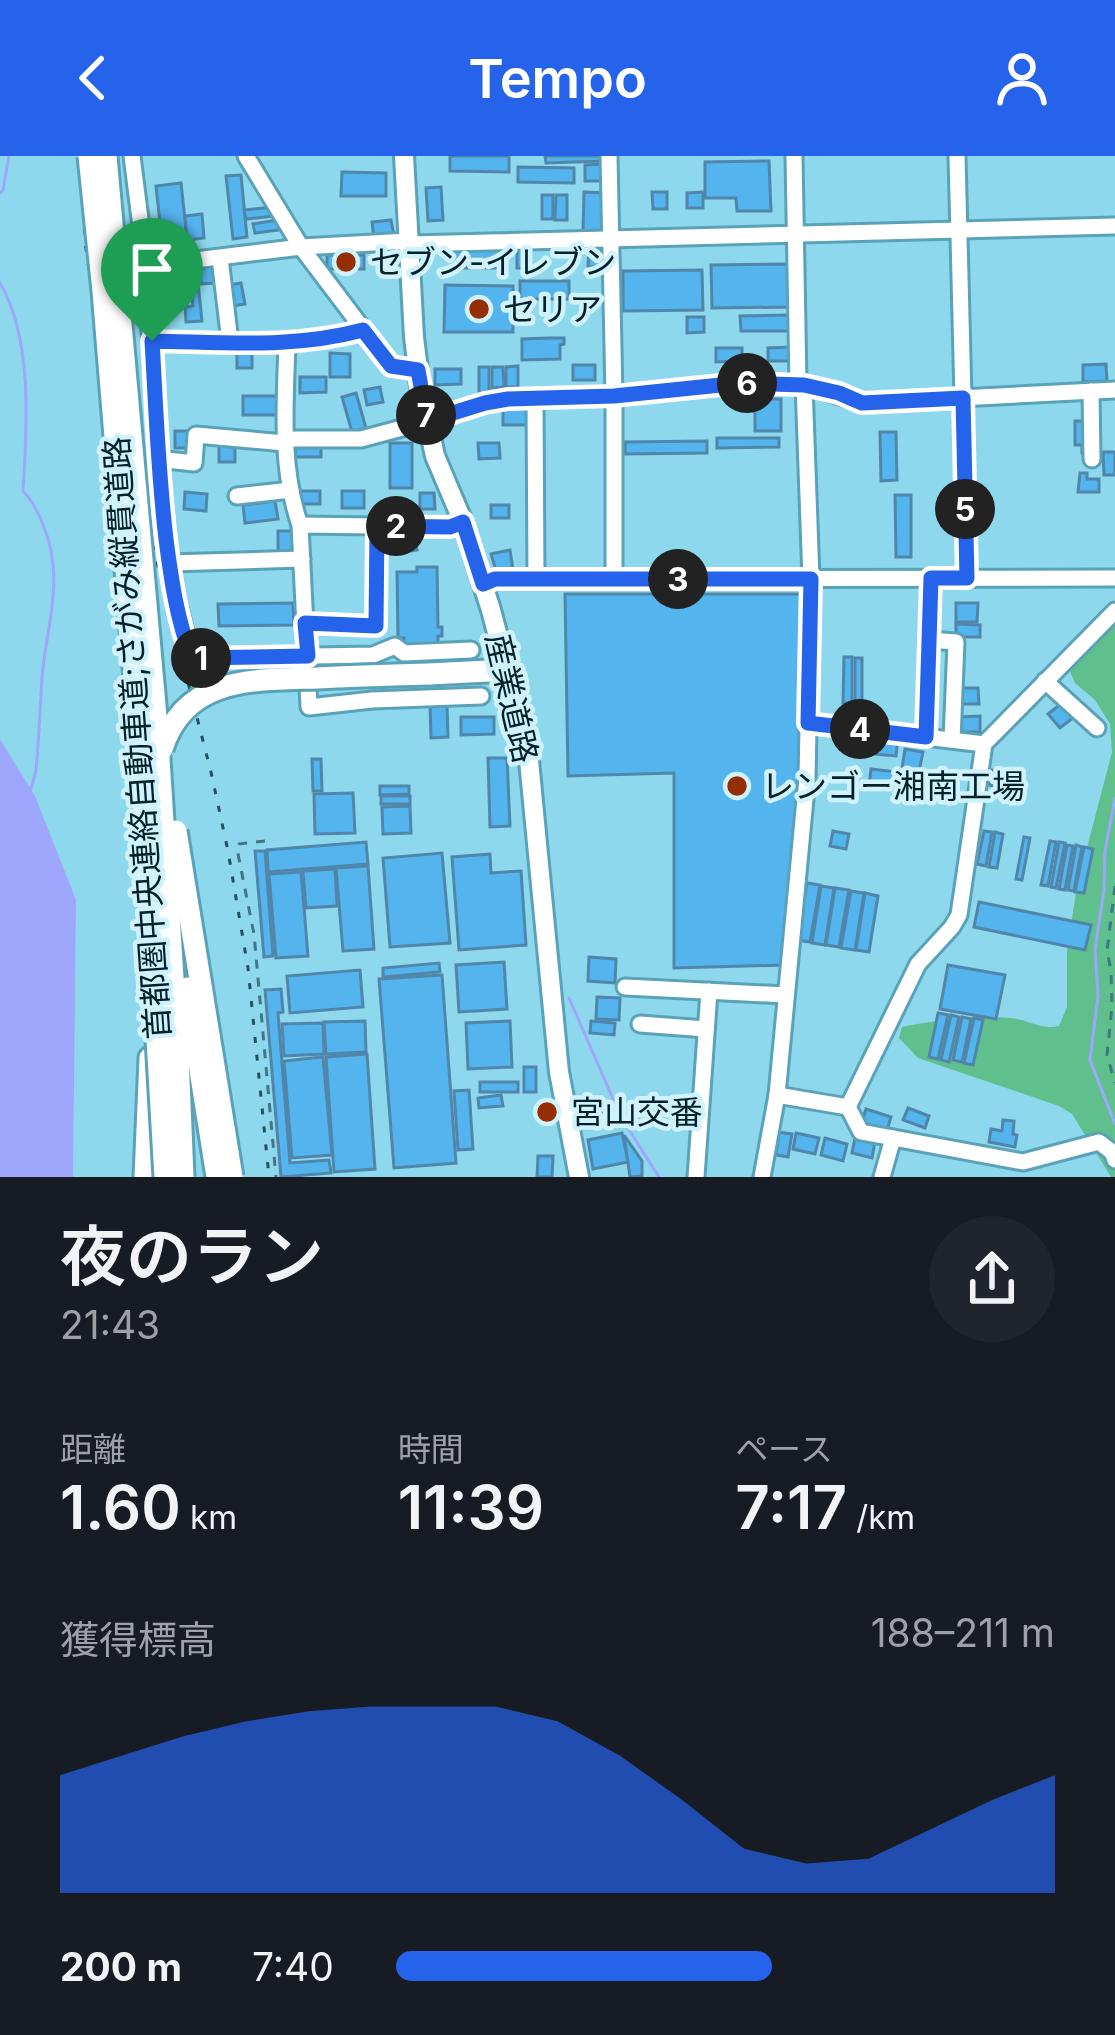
<!DOCTYPE html>
<html lang="ja">
<meta charset="utf-8">
<style>
body{margin:0;font-family:Inter,"Noto Sans JP",sans-serif;background:#20242c;color:#f1f3f6;height:100vh;display:flex;flex-direction:column;font-size:45px;white-space:nowrap}
*{box-sizing:border-box;margin:0}
p{font-size:39px;color:#9ea1a6}
.icon{flex:none;width:66px;height:66px;fill:none;stroke:currentColor;stroke-width:2;stroke-linecap:round;stroke-linejoin:round}
.map{position:relative;height:1021px;overflow:hidden}
.panel{display:flex;flex-direction:column;background:#171b24;flex:1}
.panel>*{flex:none}
.pin{position:absolute;display:grid;place-items:center;width:102px;height:102px;color:#fff;margin:-123px -51px;border-radius:50% 50% 50% 0;rotate:-45deg;box-shadow:0 0 12px #0007}
.pin .icon{rotate:45deg}
.km{position:absolute;width:60px;height:60px;margin:-30px;border-radius:50%;background:#222;color:#fff;font-size:33px;line-height:60px;text-align:center}
.round{display:grid;place-items:center;flex:none;width:126px;height:126px;border-radius:63px;background:#20242c}
.summary{display:flex;align-items:center;justify-content:space-between;height:204px;padding:0 60px}
h1{font-size:66px;font-weight:600;line-height:90px}
.metrics{display:grid;grid-template-columns:repeat(3,1fr);gap:18px;height:204px;padding:12px 60px}
.metrics div{display:grid;align-content:center}
.metrics b{font-size:60px;font-weight:600}
.metrics small{font-size:33px;font-weight:400}
.metrics p{font-size:33px}
.chart{height:336px;padding:24px 60px}
.chart p{display:flex;justify-content:space-between}
.chart svg{width:100%;height:216px;margin-top:12px;fill:#2563eb;opacity:.7}
ul{padding:0 60px;list-style:none;font-size:39px}
li{display:grid;grid-template-columns:192px 144px 1fr;align-items:center;height:90px}
li i{height:30px;border-radius:15px;background:#2563eb}
header{display:flex;justify-content:space-between;align-items:center;height:156px;padding:0 60px;background:#2563eb;color:#fff;font-size:54px;font-weight:600}
.map>svg:first-child{display:block}
.green{fill:#5fc08e}
.water{fill:#9fa7fd}
.lines{fill:none;stroke-linecap:round;stroke-linejoin:round}
.stream{stroke:#9fa7fd;stroke-width:3}
.building{fill:#54b4ee;stroke:#5086aa;stroke-width:3}
.minor-casing{stroke:#59a2b7;stroke-width:21}
.major-casing{stroke:#59a2b7;stroke-width:24}
.highway-casing{stroke:#59a2b7;stroke-width:27}
.path{stroke:#437685;stroke-width:3;stroke-dasharray:9 9;stroke-linecap:butt}
.minor{stroke:#fff;stroke-width:15}
.major{stroke:#fff;stroke-width:18}
.highway{stroke:#fff;stroke-width:21}
.rail{stroke:#26505d;stroke-width:3;stroke-dasharray:6 12;stroke-linecap:butt}
.highway-bridge-casing{stroke:#59a2b7;stroke-width:27;stroke-linecap:butt}
.highway-bridge{stroke:#fff;stroke-width:21}
.route-casing{stroke:#fff;stroke-width:24}
.route{stroke:#2563eb;stroke-width:15}
.poi-dot{fill:#952f03;stroke:#cff2fd;stroke-width:4.5}
.labels{text-anchor:middle;stroke-width:9;stroke-linejoin:round;paint-order:stroke}
.poi-label{font-size:33px;fill:#02212a;stroke:#cff2fd;text-anchor:start}
.street-label{font-size:33px;fill:#02212a;stroke:#cff2fd}
</style>
<header><svg class="icon" aria-label="back" viewBox="0 0 24 24"><path d="M15 5l-7 7 7 7"/></svg>Tempo<svg class="icon" aria-label="person" viewBox="0 0 24 24"><circle cx="12" cy="8" r="4"/><path d="M4 21q1-7 8-7t8 7"/></svg></header>
<div class="map">
<svg width="1115" height="1021" viewBox="0 0 1115 1021">
<rect width="100%" height="100%" fill="#8ed8ee"/>
<path class="green" d="M1115,468V1021H1111L1072,958L1059,950L918,902L899,882L902,871C939,864 974,859 1011,862C1029,864 1041,874 1059,870L1067,851V795L1077,730L1112,596L1110,568L1095,544L1075,527L1065,504L1083,479Z"/>
<path class="water" d="M0,583L35,640L76,744L73,1021H0Z"/>
<g class="lines">
<g class="stream">
<path d="M0,37L3,34L9,0"/>
<path d="M0,127C33,183 27,271 23,335C32,344 37,355 42,366C66,422 47,465 42,521C40,552 39,583 36,614L31,633"/>
<path d="M1115,642L1105,695L1104,734L1095,793L1098,840L1090,904L1115,968"/>
<path d="M569,842L621,961L659,1021"/>
</g>
</g>
<g class="building">
<path d="M450,0H509V16L450,15Z"/>
<path d="M545,0H604V5L546,7Z"/>
<path d="M769,5L771,55H737L736,42H705V6Z"/>
<path d="M602,8L603,25H585V9Z"/>
<path d="M518,11L574,12V27L518,26Z"/>
<path d="M342,16L386,17V40H341Z"/>
<path d="M241,19L247,81L233,83L226,20Z"/>
<path d="M181,27L187,82L162,85L156,30Z"/>
<path d="M441,31L443,64L428,65L426,32Z"/>
<path d="M584,36L608,37L607,77H583Z"/>
<path d="M652,36H667V53H653Z"/>
<path d="M703,36V52H687V37Z"/>
<rect x="542" y="39" width="11" height="24"/>
<path d="M556,39H567V64H555Z"/>
<path d="M274,51L275,60L246,63L244,54Z"/>
<path d="M202,58L204,82L187,84L185,60Z"/>
<path d="M278,64L279,74L255,77L253,68Z"/>
<path d="M391,64L394,80L374,83L372,66Z"/>
<rect x="517" y="91" width="13" height="21"/>
<path d="M589,91H602V111H588Z"/>
<path d="M452,93H503L502,112H452Z"/>
<rect x="327" y="99" width="37" height="14"/>
<path d="M215,107L216,127L201,128L200,113H204V108Z"/>
<path d="M792,108L793,151L712,152L711,109Z"/>
<path d="M702,114L703,154L623,155V115Z"/>
<rect x="520" y="125" width="49" height="18"/>
<path d="M198,127L202,165L186,166L185,151L193,150L191,128Z"/>
<path d="M241,127L245,148L233,150L229,129Z"/>
<path d="M445,129L513,130V176H444Z"/>
<path d="M790,159L791,175H741L740,160Z"/>
<path d="M687,161H704V176L687,177Z"/>
<path d="M549,182H564V188L560,189V203L522,204V183Z"/>
<path d="M791,191V205H768V192Z"/>
<rect x="237" y="192" width="15" height="20"/>
<path d="M716,192H742V205L716,206Z"/>
<path d="M330,197L350,198V221H330Z"/>
<path d="M1106,208L1107,225L1083,226V209Z"/>
<rect x="573" y="209" width="22" height="15"/>
<path d="M518,210V231H506V211Z"/>
<rect x="479" y="211" width="10" height="30"/>
<path d="M492,211H503L504,231L492,232Z"/>
<path d="M435,213H461V228L435,229Z"/>
<path d="M300,221H326V236L300,237Z"/>
<path d="M380,231L383,246L367,249L364,234Z"/>
<path d="M356,237L366,272L352,276L342,241Z"/>
<rect x="243" y="240" width="34" height="19"/>
<rect x="755" y="243" width="26" height="32"/>
<rect x="503" y="252" width="26" height="17"/>
<path d="M1075,265H1088V297H1082V289H1075Z"/>
<rect x="175" y="275" width="14" height="17"/>
<path d="M880,276H896L897,324L881,325Z"/>
<path d="M717,282H779V291L717,292Z"/>
<rect x="295" y="285" width="26" height="16"/>
<path d="M707,285V297L625,298V286Z"/>
<rect x="390" y="287" width="22" height="45"/>
<path d="M478,287H499L500,302L479,303Z"/>
<rect x="219" y="289" width="16" height="17"/>
<path d="M1103,296H1115V319H1104Z"/>
<path d="M1080,317H1087V323H1099V336H1078Z"/>
<rect x="299" y="335" width="21" height="13"/>
<rect x="342" y="335" width="22" height="17"/>
<path d="M185,336L207,338L206,355L184,353Z"/>
<path d="M420,337H434L435,353H420Z"/>
<path d="M895,339H911V401H896Z"/>
<path d="M275,345L278,363L245,367L243,349Z"/>
<rect x="491" y="349" width="18" height="13"/>
<path d="M413,374L417,394L403,396L399,376Z"/>
<rect x="278" y="375" width="15" height="23"/>
<path d="M510,394L513,414L497,418L491,398Z"/>
<path d="M417,411H437L438,471H442V480H438V488L404,489V482H398L397,416H417Z"/>
<path d="M565,438H802L799,640L786,809L674,812V617L568,620Z"/>
<path d="M293,447L294,469L219,470L218,448Z"/>
<path d="M956,447H978L977,466H956Z"/>
<path d="M956,468L980,469V481H956Z"/>
<path d="M844,501H852V547H843Z"/>
<rect x="855" y="502" width="7" height="44"/>
<path d="M959,532H978L979,548H959Z"/>
<path d="M1062,547L1074,561L1060,572L1048,558Z"/>
<path d="M430,548H447L448,581L431,582Z"/>
<path d="M980,560V576H960L959,561Z"/>
<path d="M461,561H494V578L461,579Z"/>
<path d="M875,580L898,582L896,600L873,598Z"/>
<path d="M905,593L923,596L919,615L902,612Z"/>
<path d="M488,602H507L510,670L490,671Z"/>
<path d="M312,603H321L322,635H313Z"/>
<path d="M871,613L897,616L895,632L869,629Z"/>
<path d="M992,614L1020,619L1018,634L989,629Z"/>
<path d="M380,630H409V638L380,639Z"/>
<path d="M353,637L355,677L315,678L314,638Z"/>
<rect x="381" y="640" width="29" height="8"/>
<path d="M410,650L411,677L383,678L382,651Z"/>
<path d="M833,675L849,678L846,693L830,690Z"/>
<path d="M984,675L992,676L986,710L977,708Z"/>
<path d="M995,676L1003,678L997,712L989,711Z"/>
<path d="M1024,681L1030,682L1022,724L1016,723Z"/>
<path d="M1050,685L1056,686L1048,730L1041,729Z"/>
<path d="M366,686L368,708L268,716L267,694Z"/>
<path d="M1059,686L1065,687L1056,732L1051,731Z"/>
<path d="M1067,689L1073,690L1065,734L1059,733Z"/>
<path d="M1076,689L1082,691L1074,735L1068,734Z"/>
<path d="M1084,691L1093,693L1084,737L1075,736Z"/>
<path d="M255,695H265L273,800L264,801Z"/>
<path d="M442,697L450,787L390,791L383,702Z"/>
<path d="M490,698L491,717L521,715L526,789L459,794L452,701Z"/>
<path d="M368,710L374,793L343,795L336,712Z"/>
<path d="M335,713L337,750L306,752L303,715Z"/>
<path d="M301,716L308,800L276,802L269,718Z"/>
<path d="M807,727L820,729L810,786L797,784Z"/>
<path d="M821,730L834,732L825,789L812,787Z"/>
<path d="M835,732L849,734L839,791L826,789Z"/>
<path d="M851,735L864,737L855,794L841,792Z"/>
<path d="M865,737L878,740L869,796L856,794Z"/>
<path d="M979,746L1091,769L1085,794L974,771Z"/>
<path d="M589,801L616,803L615,827L588,825Z"/>
<path d="M504,806L507,853L459,856L456,809Z"/>
<path d="M439,807L440,816L383,821V812Z"/>
<path d="M948,809L1005,819L996,863L940,853Z"/>
<path d="M360,814L363,851L290,857L287,820Z"/>
<path d="M442,819L456,1007L394,1012L379,823Z"/>
<path d="M281,833L283,856L278,857L290,1007L329,1004L331,1017L281,1021L265,834Z"/>
<path d="M597,841L620,842L619,864L596,863Z"/>
<path d="M938,857L948,859L938,903L929,901Z"/>
<path d="M951,859L959,861L949,906L941,904Z"/>
<path d="M962,861L971,863L962,906L953,904Z"/>
<path d="M974,862L983,864L973,909L964,907Z"/>
<path d="M365,865L366,896L326,898L324,866Z"/>
<path d="M510,865L512,911L468,913L466,867Z"/>
<path d="M591,865L615,867L614,879L590,877Z"/>
<path d="M323,867L324,898L284,900L282,868Z"/>
<path d="M367,898L375,1013L334,1016L326,901Z"/>
<path d="M323,901L332,999L292,1002L284,905Z"/>
<rect x="524" y="911" width="12" height="25"/>
<rect x="480" y="926" width="38" height="10"/>
<path d="M469,934L473,993L458,994L454,935Z"/>
<path d="M501,939L503,950L479,952L478,942Z"/>
<path d="M604,942L608,964L590,967L586,945Z"/>
<path d="M908,952L929,960L925,972L903,964Z"/>
<path d="M866,953L891,961L887,974L862,966Z"/>
<path d="M1003,964L1014,965L1013,978L1017,979L1015,991L989,986L991,973L1002,975Z"/>
<path d="M779,976L792,978L788,1001L776,999Z"/>
<path d="M622,977L628,1006L593,1013L588,984Z"/>
<path d="M796,977L819,982L815,998L793,993Z"/>
<path d="M624,979L642,1005V1020L630,1021Z"/>
<path d="M825,982L847,988L843,1005L821,999Z"/>
<path d="M855,982L875,986L872,1002L852,997Z"/>
<path d="M538,1000H553L552,1021H537Z"/>
</g>
<g class="lines">
<g class="minor-casing">
<g id="minor">
<path d="M132,0L146,110L301,91L409,85"/>
<path d="M246,0L301,91L391,210L417,214"/>
<path d="M609,0L614,240V423"/>
<path d="M794,0L798,229"/>
<path d="M957,0L963,242"/>
<path d="M409,88L1115,70"/>
<path d="M220,102L230,186"/>
<path d="M146,110L160,339L171,422L192,502L373,499L395,490L404,497L471,494"/>
<path d="M152,185C225,186 291,193 363,174"/>
<path d="M287,188C285,248 280,312 300,369"/>
<path d="M1091,235L1092,303"/>
<path d="M535,243L536,423"/>
<path d="M285,283H361L417,268L440,259L508,243L614,240L740,227L804,229L862,247L1115,234"/>
<path d="M158,303L194,307L196,279L285,287"/>
<path d="M237,340L291,334"/>
<path d="M463,366L450,371L300,369L309,551L372,544L481,540"/>
<path d="M169,407L302,403"/>
<path d="M483,428L495,423L1115,422"/>
<path d="M305,467L376,470L377,370"/>
<path d="M929,484L956,486L952,584"/>
<path d="M1045,525L1097,572"/>
<path d="M808,567L984,588"/>
<path d="M925,581L931,422"/>
<path d="M625,831L786,839"/>
<path d="M640,868L706,873"/>
<path d="M777,939L848,951L861,976L1023,1006L1099,986L1112,996L1115,1004"/>
<path d="M848,951L918,808L952,771L959,759L984,588L1115,455"/>
<path d="M696,1021L709,835"/>
<path d="M762,1021L777,939L807,622L811,423L804,229"/>
<path d="M882,1021L893,982"/>
</g>
</g>
<g class="major-casing">
<path id="major" d="M404,0L414,181L420,230L435,300L463,366L491,454L528,594L559,916L579,1021"/>
</g>
<g class="highway-casing">
<g id="highway">
<path d="M429,518L508,514"/>
<path d="M145,1021L150,902"/>
</g>
</g>
<g class="path">
<path d="M963,256L967,408"/>
<path d="M265,685L239,688L237,693L254,778L276,1021"/>
<path d="M1115,730L1107,795L1111,814L1112,851L1107,899L1115,927"/>
</g>
<use href="#minor" class="minor"/>
<use href="#major" class="major"/>
<use href="#highway" class="highway"/>
<path class="rail" d="M81,0L85,86L99,181L211,616L228,695L248,812L269,1021"/>
<g class="highway-bridge-casing">
<g id="highway-bridge">
<path d="M89,0L103,135L139,572L165,1021"/>
<path d="M106,0L157,572L178,900L183,1021"/>
<path d="M162,593C185,520 253,524 317,522C354,520 391,519 429,518"/>
<path d="M176,675L232,1021"/>
<path d="M187,832L217,1021"/>
</g>
</g>
<use href="#highway-bridge" class="highway-bridge"/>
</g>
<g class="lines">
<g class="route-casing">
<path id="route" d="M363,174L391,210L418,214L427,265L485,247L508,243L614,240L740,227L804,229L839,237L862,247L963,242L967,422H931L926,581L808,567L811,423H495L483,428L463,366L450,371L377,370L376,470L305,467L308,500L192,502C177,465 171,422 166,383C158,317 156,251 152,185C224,186 292,193 363,174Z"/>
</g>
<use href="#route" class="route"/>
</g>
<g class="poi-dot">
<circle cx="346" cy="106" r="12"/>
<circle cx="479" cy="153" r="12"/>
<circle cx="737" cy="630" r="12"/>
<circle cx="547" cy="956" r="12"/>
</g>
<g class="labels">
<g class="poi-label">
<text x="370" y="118">セブン-イレブン</text>
<text x="503" y="165">セリア</text>
<text x="761" y="642">レンゴー湘南工場</text>
<text x="571" y="968">宮山交番</text>
</g>
<g class="street-label">
<text transform="translate(512 542) rotate(77)" y="12">産業道路</text>
<text transform="translate(137 582) rotate(-94)" y="12">首都圏中央連絡自動車道;さがみ縦貫道路</text>
</g>
</g>
</svg>
<div class="pin" style="left:152px;top:185px;background:#1e9e55"><svg class="icon" aria-label="arrive" viewBox="0 0 24 24"><path d="M6 21V4h12l-3 4 3 4H6"/></svg></div>
<b class="km" style="left:201px;top:502px">1</b>
<b class="km" style="left:396px;top:370px">2</b>
<b class="km" style="left:678px;top:423px">3</b>
<b class="km" style="left:860px;top:573px">4</b>
<b class="km" style="left:965px;top:353px">5</b>
<b class="km" style="left:747px;top:227px">6</b>
<b class="km" style="left:426px;top:259px">7</b>
</div>
<section class="panel">
<div class="summary"><div><h1>夜のラン</h1><p>21:43</p></div><a class="round"><svg class="icon" aria-label="share" viewBox="0 0 24 24"><path d="M12 15V3M7 8l5-5 5 5M5 13v7h14v-7"/></svg></a></div>
<div class="metrics">
<div><p>距離</p><b>1.60<small> km</small></b></div>
<div><p>時間</p><b>11:39</b></div>
<div><p>ペース</p><b>7:17<small> /km</small></b></div>
</div>
<div class="chart"><p><span>獲得標高</span>188–211 m</p>
<svg viewBox="0 0 160 44" preserveAspectRatio="none"><path d="M0 44V20L10 16L20 12L30 9L40 7L50 6L60 6L70 6L80 9L90 16L100 25L110 35L120 38L130 37L140 31L150 25L160 20V44z"/></svg>
</div>
<ul>
<li><b>200 m</b>7:40<i style="width:57%"></i></li>
</ul>
</section>
